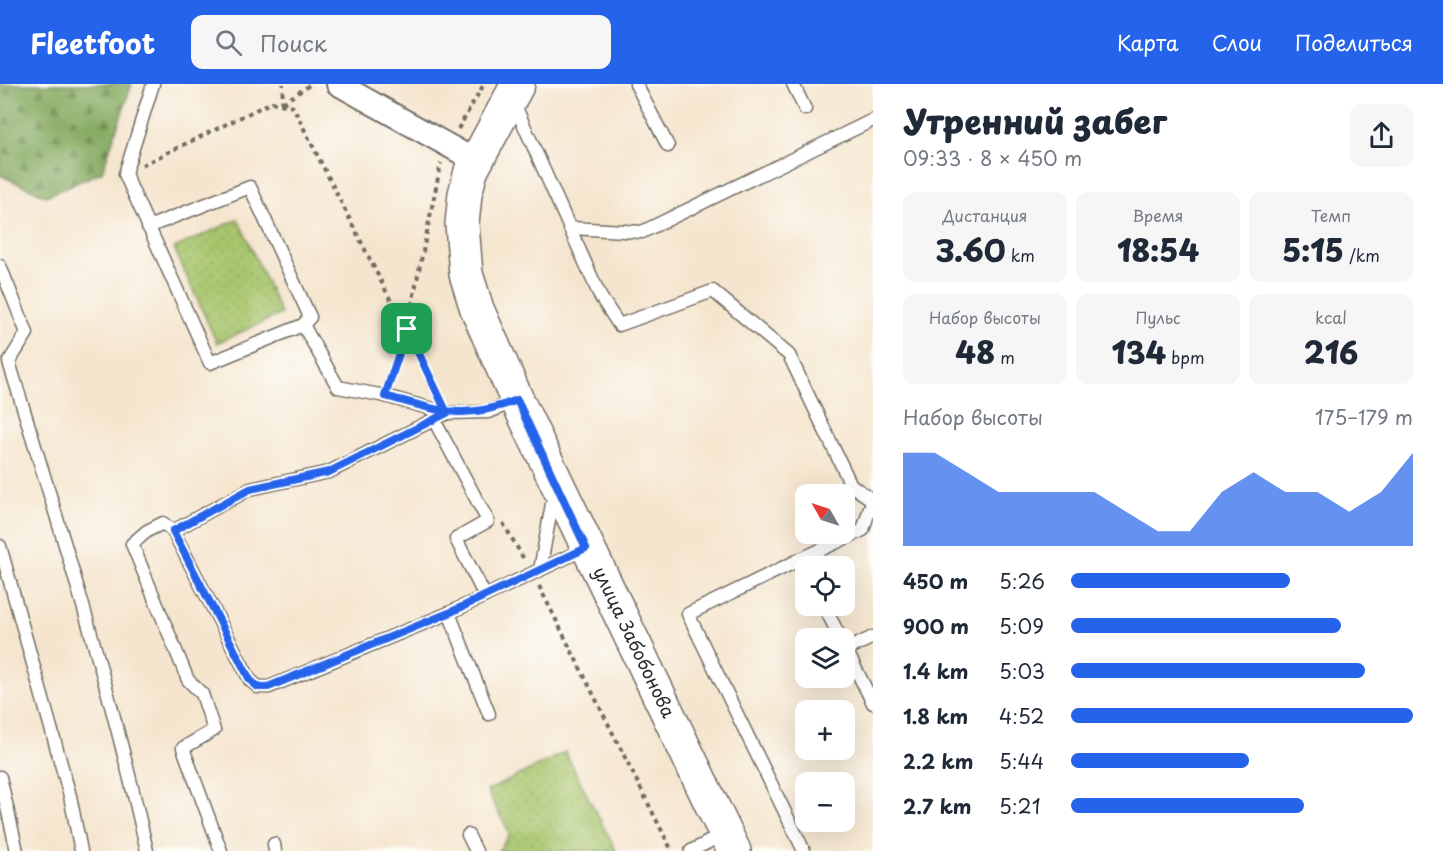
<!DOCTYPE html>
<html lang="ru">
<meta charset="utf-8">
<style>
body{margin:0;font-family:"Playpen Sans",sans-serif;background:#f6f6f7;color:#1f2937;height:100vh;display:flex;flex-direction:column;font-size:22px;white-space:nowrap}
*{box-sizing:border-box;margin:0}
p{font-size:20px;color:#747a83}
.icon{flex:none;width:33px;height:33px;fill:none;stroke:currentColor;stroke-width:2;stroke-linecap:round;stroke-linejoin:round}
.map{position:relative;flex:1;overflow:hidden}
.panel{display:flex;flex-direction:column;background:#fff;width:570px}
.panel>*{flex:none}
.needle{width:39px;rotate:309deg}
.fabs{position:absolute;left:795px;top:400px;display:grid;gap:12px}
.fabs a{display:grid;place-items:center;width:60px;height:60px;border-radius:12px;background:#fff;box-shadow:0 6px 24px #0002;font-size:30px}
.pin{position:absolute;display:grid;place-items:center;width:51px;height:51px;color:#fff;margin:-26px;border-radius:12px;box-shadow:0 3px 9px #0006}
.round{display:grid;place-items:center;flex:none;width:63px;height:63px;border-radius:12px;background:#f6f6f7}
.head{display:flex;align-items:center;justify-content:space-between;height:102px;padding:0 30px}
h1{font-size:33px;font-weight:800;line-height:45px}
.figures{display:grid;grid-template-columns:repeat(3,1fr);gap:9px;height:102px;padding:6px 30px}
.figures div{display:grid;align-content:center;border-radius:12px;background:#f6f6f7;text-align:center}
.figures b{font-size:30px;font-weight:800}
.figures small{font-size:16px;font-weight:400}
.figures p{font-size:16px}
.chart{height:168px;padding:12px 30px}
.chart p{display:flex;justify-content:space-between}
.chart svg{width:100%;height:108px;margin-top:6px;fill:#2563eb;opacity:.7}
ul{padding:0 30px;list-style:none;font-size:20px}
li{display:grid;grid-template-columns:96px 72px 1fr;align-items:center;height:45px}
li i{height:15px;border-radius:8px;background:#2563eb}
header{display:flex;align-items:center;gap:36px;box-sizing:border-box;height:84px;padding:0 30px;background:#2563eb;color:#fff}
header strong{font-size:28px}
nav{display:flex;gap:33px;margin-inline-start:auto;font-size:21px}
.search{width:420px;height:54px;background:#f6f6f7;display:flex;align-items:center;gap:15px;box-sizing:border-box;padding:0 21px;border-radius:12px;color:#747a83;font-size:22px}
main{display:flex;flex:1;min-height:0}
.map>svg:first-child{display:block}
.grass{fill:url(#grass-dots);stroke:#69784c;stroke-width:1.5}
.forest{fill:url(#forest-firs);stroke:#586a46;stroke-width:1.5}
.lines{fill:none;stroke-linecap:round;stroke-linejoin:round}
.lane-casing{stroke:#726c64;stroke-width:15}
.street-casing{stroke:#726c64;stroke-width:26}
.secondary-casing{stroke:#726c64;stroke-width:36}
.path{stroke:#726c64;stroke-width:4;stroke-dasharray:4.5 4.5;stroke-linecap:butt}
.lane{stroke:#fff;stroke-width:12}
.street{stroke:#fff;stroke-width:22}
.secondary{stroke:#fff;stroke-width:33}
.route-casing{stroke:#fff;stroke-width:12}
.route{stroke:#2563eb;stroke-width:8}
.labels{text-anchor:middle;stroke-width:6;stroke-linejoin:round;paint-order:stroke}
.street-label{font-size:18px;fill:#2b2b2b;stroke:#fdfcf7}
</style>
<header>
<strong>Fleetfoot</strong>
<div class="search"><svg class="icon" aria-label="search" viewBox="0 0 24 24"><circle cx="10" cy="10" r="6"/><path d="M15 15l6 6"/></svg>Поиск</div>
<nav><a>Карта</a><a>Слои</a><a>Поделиться</a></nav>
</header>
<main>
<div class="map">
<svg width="873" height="767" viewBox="0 0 873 767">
<defs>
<pattern id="grass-dots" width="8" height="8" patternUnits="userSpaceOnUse" patternTransform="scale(1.5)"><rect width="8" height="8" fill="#a7c56c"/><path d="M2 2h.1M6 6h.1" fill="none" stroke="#90a95e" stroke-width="1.8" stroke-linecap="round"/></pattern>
<pattern id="forest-firs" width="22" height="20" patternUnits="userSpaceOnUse" patternTransform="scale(1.5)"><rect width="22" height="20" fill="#85aa60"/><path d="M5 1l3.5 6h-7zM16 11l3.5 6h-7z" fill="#6d8b4f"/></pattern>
</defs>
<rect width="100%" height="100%" fill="#fdfcf7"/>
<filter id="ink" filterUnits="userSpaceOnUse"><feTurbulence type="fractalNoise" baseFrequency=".0167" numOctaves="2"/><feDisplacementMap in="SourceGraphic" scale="12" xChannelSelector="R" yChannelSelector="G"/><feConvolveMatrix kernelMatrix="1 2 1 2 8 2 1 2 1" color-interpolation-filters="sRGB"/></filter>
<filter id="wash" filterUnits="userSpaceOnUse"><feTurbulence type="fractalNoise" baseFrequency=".008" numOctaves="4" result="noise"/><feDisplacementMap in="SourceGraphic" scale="24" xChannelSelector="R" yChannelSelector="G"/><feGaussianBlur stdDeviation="1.35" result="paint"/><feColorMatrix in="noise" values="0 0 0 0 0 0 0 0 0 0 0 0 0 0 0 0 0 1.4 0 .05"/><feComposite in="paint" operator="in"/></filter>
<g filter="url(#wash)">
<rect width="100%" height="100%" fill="#f5e5ce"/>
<g class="grass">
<path d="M238,135L281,230L217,259L174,164Z"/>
<path d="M565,668L616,767H498L510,750L487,707Z"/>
</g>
<path class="forest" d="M0,0H132L102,88L46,112L0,91Z"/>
</g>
<g filter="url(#ink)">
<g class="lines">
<g class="lane-casing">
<g id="lane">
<path d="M636,0L668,62"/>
<path d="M793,0L805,25"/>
<path d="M514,19L600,212L619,241L713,207L789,271L851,401L871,415"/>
<path d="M148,143L250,103L310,233L303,241L210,279L125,90L153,0"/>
<path d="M571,144L642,148L873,36"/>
<path d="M0,182L27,249L9,278C59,440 110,602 147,767"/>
<path d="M303,241L338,303L385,312L447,329L489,328L515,317"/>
<path d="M434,336L488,437L456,455L485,512"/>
<path d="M173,447L250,405L329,388L447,329"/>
<path d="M0,462L70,712L81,767"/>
<path d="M801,475L688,530L804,767"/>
<path d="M806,484L801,475L863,446L873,414"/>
<path d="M540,486L554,409"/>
<path d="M824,522L841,555"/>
<path d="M449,529L489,630"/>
<path d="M844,562L873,619"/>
<path d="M846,566L873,553"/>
<path d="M0,693L17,767"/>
<path d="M468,751L476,767"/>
<path d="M274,760L275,767"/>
<path d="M221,767L183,664L214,646L202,610L188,596L132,460L147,447L163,439L173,447L250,596L258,603H269L449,529L586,464"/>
<path d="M691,767L724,750"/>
</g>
</g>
<g class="street-casing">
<path id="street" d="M338,0L476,77"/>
</g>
<g class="secondary-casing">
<g id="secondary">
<path id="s1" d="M518,0L471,87L465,110L462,140L466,190L477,225L517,316L734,767"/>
</g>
</g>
<g class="path">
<path d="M283,19L311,0"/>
<path d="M282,20L283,0"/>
<path d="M458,45L484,0"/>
<path d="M142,81L272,18L293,23L439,312"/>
<path d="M389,299L407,245L441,79"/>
<path d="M503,439L525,477"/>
<path d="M539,502L672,767"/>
</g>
<use href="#lane" class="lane"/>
<use href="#street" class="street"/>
<use href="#secondary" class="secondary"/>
</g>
</g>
<g class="lines" filter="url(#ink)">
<g class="route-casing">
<path id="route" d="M407,245L447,329L329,388L250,405L173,447L250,596L258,603H268L449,529L586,464L517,316C463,338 438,326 385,312L407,245"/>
</g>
<use href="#route" class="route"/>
</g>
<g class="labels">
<g class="street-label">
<text dy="6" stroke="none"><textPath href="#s1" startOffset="608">улица Забобонова</textPath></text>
</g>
</g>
</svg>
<div class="fabs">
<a><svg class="needle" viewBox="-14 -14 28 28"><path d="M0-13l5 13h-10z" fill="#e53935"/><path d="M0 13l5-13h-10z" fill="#747a83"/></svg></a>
<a><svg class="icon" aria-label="locate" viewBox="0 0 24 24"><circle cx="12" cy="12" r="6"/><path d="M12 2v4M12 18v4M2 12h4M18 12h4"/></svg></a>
<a><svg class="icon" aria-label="layers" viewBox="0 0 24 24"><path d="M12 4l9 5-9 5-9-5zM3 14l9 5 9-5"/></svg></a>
<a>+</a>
<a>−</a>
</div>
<div class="pin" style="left:407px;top:245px;background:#1e9e55"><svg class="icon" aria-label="arrive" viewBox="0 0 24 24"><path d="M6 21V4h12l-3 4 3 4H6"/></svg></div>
</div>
<section class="panel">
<div class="head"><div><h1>Утренний забег</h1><p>09:33 · 8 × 450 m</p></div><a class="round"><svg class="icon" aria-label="share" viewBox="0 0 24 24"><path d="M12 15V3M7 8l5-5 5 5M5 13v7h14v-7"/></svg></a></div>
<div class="figures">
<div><p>Дистанция</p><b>3.60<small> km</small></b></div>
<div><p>Время</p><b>18:54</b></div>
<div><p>Темп</p><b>5:15<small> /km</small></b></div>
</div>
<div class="figures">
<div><p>Набор высоты</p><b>48<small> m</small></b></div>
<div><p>Пульс</p><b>134<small> bpm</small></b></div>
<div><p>kcal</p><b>216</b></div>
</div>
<div class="chart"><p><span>Набор высоты</span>175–179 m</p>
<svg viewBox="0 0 160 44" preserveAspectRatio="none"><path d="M0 44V6L10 6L20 14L30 22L40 22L50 22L60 22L70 30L80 38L90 38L100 22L110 14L120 22L130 22L140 30L150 22L160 6V44z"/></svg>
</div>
<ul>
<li><b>450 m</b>5:26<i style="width:64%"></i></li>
<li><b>900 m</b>5:09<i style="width:79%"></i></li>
<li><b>1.4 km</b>5:03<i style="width:86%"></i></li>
<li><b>1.8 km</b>4:52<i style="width:100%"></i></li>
<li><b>2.2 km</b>5:44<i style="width:52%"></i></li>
<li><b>2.7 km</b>5:21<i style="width:68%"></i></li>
</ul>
</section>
</main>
